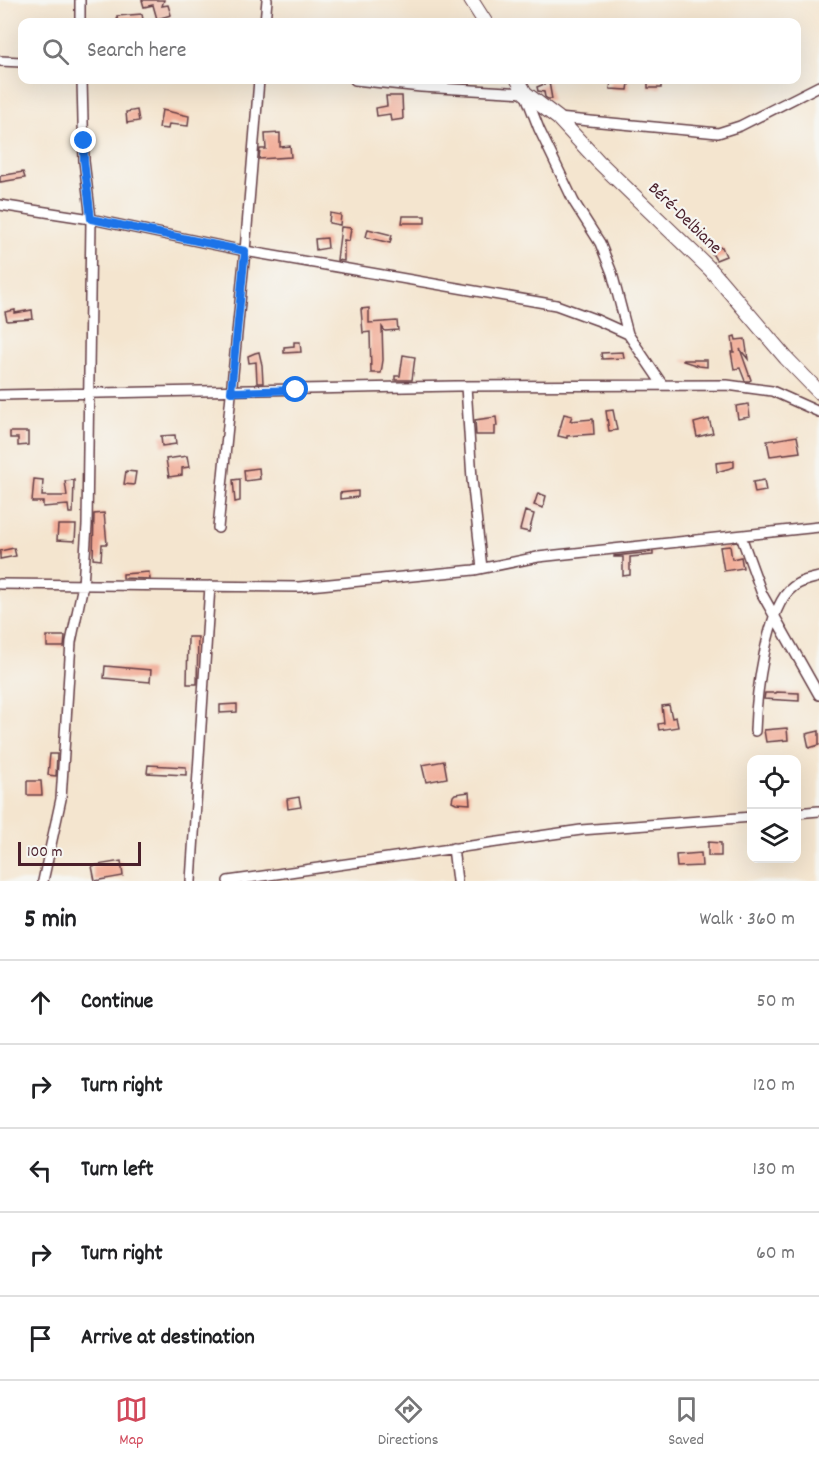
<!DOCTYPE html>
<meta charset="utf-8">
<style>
:root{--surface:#fff;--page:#f6f6f6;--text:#202124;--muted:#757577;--line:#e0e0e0;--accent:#d1495b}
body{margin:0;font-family:Dekko,sans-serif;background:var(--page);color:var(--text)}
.controls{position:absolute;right:18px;bottom:18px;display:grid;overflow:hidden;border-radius:12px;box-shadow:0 6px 24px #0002}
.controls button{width:54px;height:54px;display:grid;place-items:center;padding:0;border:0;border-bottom:2px solid var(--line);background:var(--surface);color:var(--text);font:30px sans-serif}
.scale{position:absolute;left:18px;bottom:15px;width:123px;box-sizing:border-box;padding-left:6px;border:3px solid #4a1f2b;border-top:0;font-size:16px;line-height:21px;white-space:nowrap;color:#4a1f2b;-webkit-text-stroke:4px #f6f6f2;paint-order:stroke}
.stop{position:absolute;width:18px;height:18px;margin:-14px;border:4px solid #1a73e8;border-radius:50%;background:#fff}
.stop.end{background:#1a73e8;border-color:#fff;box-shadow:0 2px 6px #0008}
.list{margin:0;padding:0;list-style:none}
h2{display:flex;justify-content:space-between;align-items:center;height:78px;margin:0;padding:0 24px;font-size:26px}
h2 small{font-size:20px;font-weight:400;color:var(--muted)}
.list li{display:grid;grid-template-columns:39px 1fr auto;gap:18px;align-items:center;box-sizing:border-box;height:84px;padding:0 24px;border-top:2px solid var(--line)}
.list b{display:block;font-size:22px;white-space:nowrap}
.list em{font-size:20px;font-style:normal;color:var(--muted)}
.icon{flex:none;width:33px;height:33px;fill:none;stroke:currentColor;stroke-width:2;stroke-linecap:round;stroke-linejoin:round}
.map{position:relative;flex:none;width:819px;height:881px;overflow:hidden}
.search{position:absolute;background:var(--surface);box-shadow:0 6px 24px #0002;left:18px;right:18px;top:18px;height:66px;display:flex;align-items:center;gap:15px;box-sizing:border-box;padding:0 21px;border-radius:12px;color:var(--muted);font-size:22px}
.sheet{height:498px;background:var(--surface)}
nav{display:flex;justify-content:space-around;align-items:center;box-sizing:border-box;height:84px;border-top:2px solid var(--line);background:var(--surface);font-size:16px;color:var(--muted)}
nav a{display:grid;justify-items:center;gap:3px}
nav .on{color:var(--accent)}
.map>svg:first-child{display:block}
</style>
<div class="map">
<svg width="819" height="881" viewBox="0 0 819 881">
<rect width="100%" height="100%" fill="#f6f6f2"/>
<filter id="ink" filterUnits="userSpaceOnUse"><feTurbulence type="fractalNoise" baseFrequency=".0167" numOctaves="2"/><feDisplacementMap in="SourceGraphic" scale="12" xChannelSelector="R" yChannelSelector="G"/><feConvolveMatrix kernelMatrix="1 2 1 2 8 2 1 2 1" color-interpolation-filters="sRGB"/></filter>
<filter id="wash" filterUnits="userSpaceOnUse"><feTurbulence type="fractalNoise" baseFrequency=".008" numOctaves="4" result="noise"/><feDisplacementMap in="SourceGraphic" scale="24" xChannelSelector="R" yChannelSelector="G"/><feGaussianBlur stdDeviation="1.35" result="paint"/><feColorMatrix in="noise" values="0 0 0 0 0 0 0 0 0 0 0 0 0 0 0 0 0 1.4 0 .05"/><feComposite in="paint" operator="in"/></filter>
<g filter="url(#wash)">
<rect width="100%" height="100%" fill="#f4e5cf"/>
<g id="blocks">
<path fill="#f1a68f" d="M 142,0 L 164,0 L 162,6 L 168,5 L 171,15 L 157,19 L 153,5 L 144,7 Z
M 142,14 L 143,20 L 118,22 L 117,16 Z
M 648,80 L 661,80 L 661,88 L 648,88 Z
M 549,82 L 552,99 L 548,99 L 545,97 L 544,92 L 538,91 L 537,87 Z
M 611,82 L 629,83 L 628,90 L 610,89 Z
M 386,96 L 402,96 L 403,119 L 391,121 L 390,114 L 377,116 L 376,108 L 387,106 Z
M 137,110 L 139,121 L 127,123 L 126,112 Z
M 162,110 L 189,116 L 188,126 L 169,124 L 168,129 L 159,128 Z
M 280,133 L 280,147 L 290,146 L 291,157 L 259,159 L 260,149 L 266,149 L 265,134 Z
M 23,172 L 25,178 L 0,182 L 0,176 Z
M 330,213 L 341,215 L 340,225 L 329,223 Z
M 403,216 L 425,216 L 425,223 L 402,223 Z
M 341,227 L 351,228 L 349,241 L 344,240 L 344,261 L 337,260 Z
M 368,229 L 392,235 L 390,243 L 366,237 Z
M 327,238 L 328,248 L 316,250 L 315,239 Z
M 722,247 L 726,256 L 716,260 L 710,250 Z
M 369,308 L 369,323 L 397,321 L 398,330 L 385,331 L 382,327 L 383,360 L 381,373 L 371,373 L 370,332 L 363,333 L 361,309 Z
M 15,310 L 15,313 L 32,310 L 33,319 L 7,321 L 5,312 Z
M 735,336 L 736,340 L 745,339 L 748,359 L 740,349 L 751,380 L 749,381 L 745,381 L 740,368 L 734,369 L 731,352 L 734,352 L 732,337 Z
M 294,342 L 300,342 L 301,352 L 284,353 L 284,347 L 294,346 Z
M 623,352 L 624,358 L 602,359 L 601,353 Z
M 255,353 L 259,352 L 262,365 L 263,383 L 257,383 L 256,362 L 249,363 L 248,356 Z
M 403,355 L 415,357 L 412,380 L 395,380 L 395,376 L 400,376 Z
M 683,360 L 707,360 L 707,367 L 699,366 L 683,361 Z
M 748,404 L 750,417 L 738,419 L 736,406 Z
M 613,410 L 617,430 L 609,431 L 606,411 Z
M 564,414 L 572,416 L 570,421 L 593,419 L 594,434 L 567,436 L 567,438 L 558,436 Z
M 496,417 L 497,426 L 495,426 L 495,435 L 476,435 L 475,420 Z
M 709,419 L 713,433 L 697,437 L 694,423 Z
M 10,432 L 28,432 L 28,445 L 18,446 L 18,438 L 10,438 Z
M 175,435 L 176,444 L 162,446 L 161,436 Z
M 797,436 L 800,452 L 770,456 L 767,441 Z
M 187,456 L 189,467 L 182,468 L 182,475 L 169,477 L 166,459 Z
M 734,461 L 734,467 L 717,472 L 716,463 Z
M 259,468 L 260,479 L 245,481 L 244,470 Z
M 126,471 L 136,472 L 134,485 L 124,484 Z
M 34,479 L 43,480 L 42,496 L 67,496 L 65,481 L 74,480 L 73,513 L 69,513 L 68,505 L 43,507 L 43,502 L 32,502 Z
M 240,479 L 240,501 L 235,502 L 233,480 Z
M 764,480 L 766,491 L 755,493 L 753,482 Z
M 358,491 L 358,497 L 340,499 L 340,493 Z
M 538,493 L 546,496 L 543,508 L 534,505 Z
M 525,511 L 534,514 L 529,532 L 520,530 Z
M 104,513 L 107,544 L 102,544 L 101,560 L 93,559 L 94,514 Z
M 58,525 L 76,525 L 75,541 L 57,540 Z
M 730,546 L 732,559 L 741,557 L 743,568 L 724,571 L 720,547 Z
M 14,548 L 16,556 L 0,559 L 0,551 Z
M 653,552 L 653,555 L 630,557 L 630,575 L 623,576 L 623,557 L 614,557 L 614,556 Z
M 149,572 L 150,579 L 123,578 L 123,574 Z
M 47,636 L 65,636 L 64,647 L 47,647 Z
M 188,637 L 198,637 L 197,684 L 187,684 Z
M 105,666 L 151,670 L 150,682 L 104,678 Z
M 776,692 L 799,693 L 799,701 L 764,699 L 765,693 L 776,693 Z
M 237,704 L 237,712 L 220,713 L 220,705 Z
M 669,705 L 672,718 L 676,717 L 678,727 L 659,730 L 658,724 L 664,723 L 662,706 Z
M 787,728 L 788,740 L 766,742 L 764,730 Z
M 819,731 L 819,745 L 809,748 L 806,734 Z
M 50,754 L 57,754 L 56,776 L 48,775 Z
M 444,761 L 447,778 L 426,782 L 422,765 Z
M 148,765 L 186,767 L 186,775 L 147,773 Z
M 27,781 L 41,781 L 42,795 L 27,795 Z
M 469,792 L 470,804 L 456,803 L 452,801 L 453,796 L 455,794 Z
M 299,797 L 301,807 L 288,809 L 287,799 Z
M 708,842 L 721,843 L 721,856 L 708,856 Z
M 701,853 L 702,866 L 677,867 L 676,855 Z
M 121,861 L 123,876 L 95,881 L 92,866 Z"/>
</g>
</g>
<g filter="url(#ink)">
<use href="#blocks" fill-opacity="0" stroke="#643d44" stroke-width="1.5"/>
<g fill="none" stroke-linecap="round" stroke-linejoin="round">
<defs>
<path id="street" d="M 80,0 L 80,22
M 265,22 L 267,0
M 0,61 L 22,62
M 355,80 L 421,87 L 525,93 L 539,129 L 574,202 L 600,243 L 612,273 L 628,334
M 558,118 L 718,133 L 740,126 L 819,86
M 0,205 L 91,219 L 245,251 L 556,305 L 597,320 L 628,334 L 662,384
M 466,386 L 472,479 L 482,568
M 0,395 L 456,386 L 727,385 L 772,391 L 819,412
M 218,528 L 245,251 L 259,80
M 741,536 L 762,594 L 819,695
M 0,584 L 299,587 L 474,570 L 538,557 L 819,527
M 755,731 C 756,698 766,606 793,587 C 800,581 810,579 819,577
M 796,813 L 819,811
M 453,848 L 457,881
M 43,881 L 61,799 L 71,642 L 83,585 L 87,525 L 91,219 L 84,161 L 82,80
M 191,881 L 210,586
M 228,881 L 581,830 L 752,817"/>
<path id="secondary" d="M 471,0 L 485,22
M 518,80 L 525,93 L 558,118 L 598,161 L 711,270 L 786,358 L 819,392"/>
</defs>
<use href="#street" stroke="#643d44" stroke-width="12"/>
<use href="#secondary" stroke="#643d44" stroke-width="16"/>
<use href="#street" stroke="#fff" stroke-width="9"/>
<use href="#secondary" stroke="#fff" stroke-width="14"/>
</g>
</g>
<g fill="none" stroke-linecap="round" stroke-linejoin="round" filter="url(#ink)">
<path stroke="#1a73e8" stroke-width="8" d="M 84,141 L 84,161 L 91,219 L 245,251 L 231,392 L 296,390"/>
</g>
<g text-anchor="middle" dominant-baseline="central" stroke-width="4.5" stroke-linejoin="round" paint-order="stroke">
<g font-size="18" fill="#4a1f2b" stroke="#f6f6f2">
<text transform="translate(684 219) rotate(44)">Béré-Delbiane</text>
</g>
</g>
</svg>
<div class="controls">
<button><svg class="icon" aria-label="locate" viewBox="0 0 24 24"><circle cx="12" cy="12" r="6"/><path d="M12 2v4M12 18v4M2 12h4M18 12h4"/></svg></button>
<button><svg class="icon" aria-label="layers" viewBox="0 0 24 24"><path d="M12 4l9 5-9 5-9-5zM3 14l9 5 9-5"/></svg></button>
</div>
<div class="scale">100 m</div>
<div class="stop" style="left:296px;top:390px"></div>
<div class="stop end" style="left:84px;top:141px"></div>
<div class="search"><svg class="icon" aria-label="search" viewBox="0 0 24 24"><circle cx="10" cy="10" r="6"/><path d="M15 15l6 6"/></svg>Search here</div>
</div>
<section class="sheet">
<h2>5 min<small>Walk · 360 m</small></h2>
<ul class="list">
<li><svg class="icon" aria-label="ahead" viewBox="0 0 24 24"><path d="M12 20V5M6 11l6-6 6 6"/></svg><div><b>Continue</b></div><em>50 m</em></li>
<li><svg class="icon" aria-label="right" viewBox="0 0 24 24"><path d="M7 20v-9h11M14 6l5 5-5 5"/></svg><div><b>Turn right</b></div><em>120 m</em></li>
<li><svg class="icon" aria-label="left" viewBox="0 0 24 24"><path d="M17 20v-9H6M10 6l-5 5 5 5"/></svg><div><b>Turn left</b></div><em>130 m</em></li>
<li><svg class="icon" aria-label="right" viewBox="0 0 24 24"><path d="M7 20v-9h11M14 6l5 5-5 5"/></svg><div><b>Turn right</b></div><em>60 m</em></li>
<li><svg class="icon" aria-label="arrive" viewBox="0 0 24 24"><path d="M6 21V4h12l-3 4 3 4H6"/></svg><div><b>Arrive at destination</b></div></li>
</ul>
</section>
<nav>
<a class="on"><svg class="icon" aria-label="map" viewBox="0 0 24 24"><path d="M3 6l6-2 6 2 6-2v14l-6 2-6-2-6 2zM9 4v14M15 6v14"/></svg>Map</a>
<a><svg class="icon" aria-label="directions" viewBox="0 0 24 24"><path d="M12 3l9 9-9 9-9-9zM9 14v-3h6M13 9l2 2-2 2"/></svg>Directions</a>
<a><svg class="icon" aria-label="saved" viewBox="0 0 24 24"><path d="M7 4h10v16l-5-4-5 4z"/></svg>Saved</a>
</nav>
